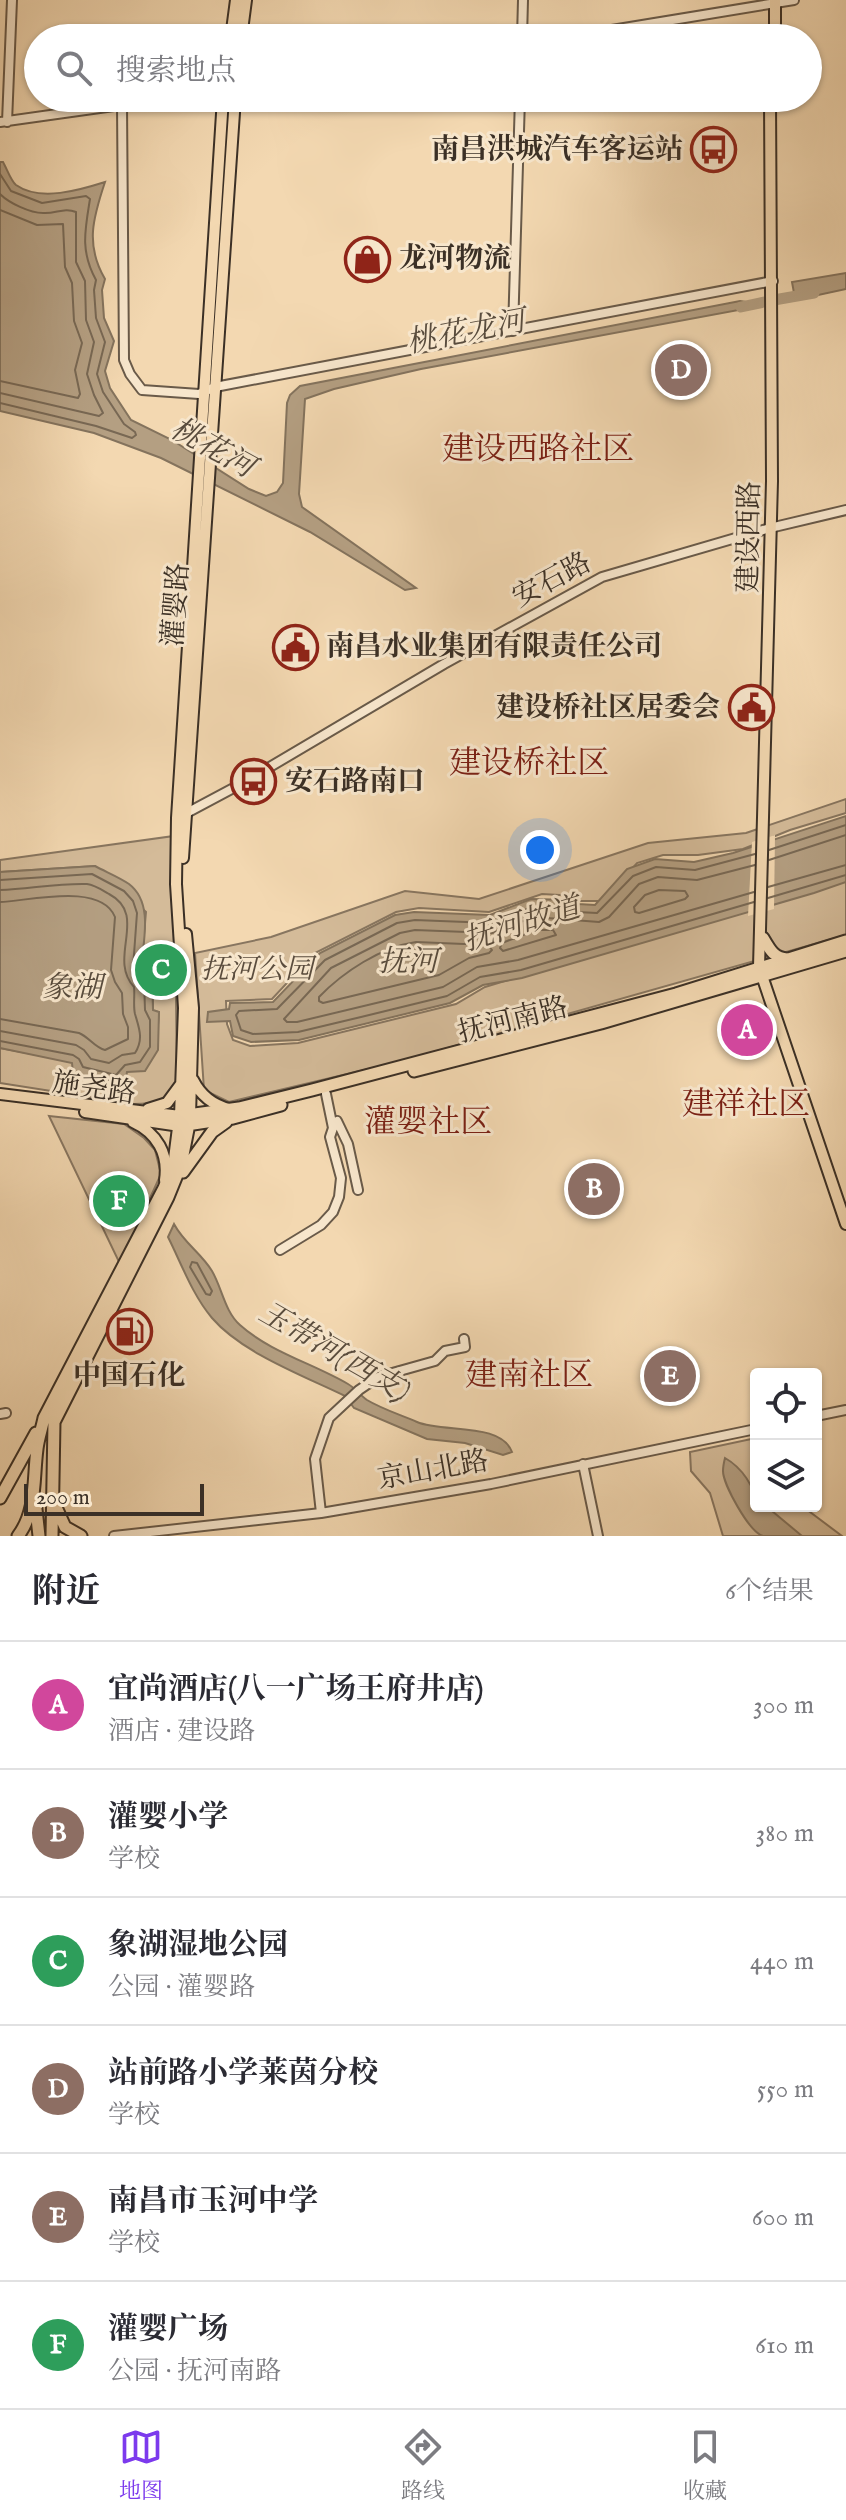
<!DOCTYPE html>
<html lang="zh">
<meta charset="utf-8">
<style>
:root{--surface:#fff;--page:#f2f2f3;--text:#2b2b33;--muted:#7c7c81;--line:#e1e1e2;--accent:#7c3aed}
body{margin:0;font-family:"IM FELL English","Noto Serif SC",serif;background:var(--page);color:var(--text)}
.controls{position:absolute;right:24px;bottom:24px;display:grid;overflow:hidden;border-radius:8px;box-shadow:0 2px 6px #0004}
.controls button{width:72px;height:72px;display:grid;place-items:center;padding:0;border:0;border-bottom:2px solid var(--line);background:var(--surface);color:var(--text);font:40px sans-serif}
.scale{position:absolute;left:24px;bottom:20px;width:180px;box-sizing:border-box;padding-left:8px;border:4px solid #3b3026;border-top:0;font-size:22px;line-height:28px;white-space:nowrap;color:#3b3026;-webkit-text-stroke:6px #f7e6cc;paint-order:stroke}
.you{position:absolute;left:540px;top:850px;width:28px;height:28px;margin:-20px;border:6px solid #fff;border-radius:50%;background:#1a73e8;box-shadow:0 0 0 12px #1a73e833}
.badge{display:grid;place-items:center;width:52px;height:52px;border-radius:50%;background:var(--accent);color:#fff;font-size:26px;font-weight:700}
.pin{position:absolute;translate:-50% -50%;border:4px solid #fff;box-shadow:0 2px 8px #0006}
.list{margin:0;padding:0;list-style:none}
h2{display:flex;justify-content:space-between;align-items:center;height:104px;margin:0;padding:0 32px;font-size:34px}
h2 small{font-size:26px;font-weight:400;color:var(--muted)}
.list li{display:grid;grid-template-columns:52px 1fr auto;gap:24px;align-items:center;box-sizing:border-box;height:128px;padding:0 32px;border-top:2px solid var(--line)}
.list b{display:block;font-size:30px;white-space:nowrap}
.list p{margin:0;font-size:26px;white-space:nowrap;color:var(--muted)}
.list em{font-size:26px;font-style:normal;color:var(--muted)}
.icon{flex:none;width:44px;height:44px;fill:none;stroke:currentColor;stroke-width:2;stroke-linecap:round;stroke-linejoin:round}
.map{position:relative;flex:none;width:846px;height:1536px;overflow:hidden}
.search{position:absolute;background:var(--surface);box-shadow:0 2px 6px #0004;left:24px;right:24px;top:24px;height:88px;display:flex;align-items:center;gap:20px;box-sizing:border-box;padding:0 28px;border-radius:44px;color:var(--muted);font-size:30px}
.sheet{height:872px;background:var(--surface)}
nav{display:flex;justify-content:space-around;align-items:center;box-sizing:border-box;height:112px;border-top:2px solid var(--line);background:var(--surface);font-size:22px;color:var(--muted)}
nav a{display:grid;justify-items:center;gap:4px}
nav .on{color:var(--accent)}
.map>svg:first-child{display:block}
</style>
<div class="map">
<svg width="846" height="1536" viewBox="0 0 846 1536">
<rect width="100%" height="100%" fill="#f3d8b1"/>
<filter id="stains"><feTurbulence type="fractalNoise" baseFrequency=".0025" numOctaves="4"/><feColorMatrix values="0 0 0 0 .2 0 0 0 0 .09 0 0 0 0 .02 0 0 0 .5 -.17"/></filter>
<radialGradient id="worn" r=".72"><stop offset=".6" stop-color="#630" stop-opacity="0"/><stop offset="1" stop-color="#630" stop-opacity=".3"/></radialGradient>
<path fill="#d4bb99" stroke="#887660" stroke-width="2" d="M 846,799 L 846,813 L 790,830 L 743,849 L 698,855 L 663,855 L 637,863 L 603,901 L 580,901 L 577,896 L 542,894 L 489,912 L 419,908 L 396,912 L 315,953 L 272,999 L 226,1001 L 227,1024 L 233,1040 L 250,1046 L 298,1043 L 456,1004 L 485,987 L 846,878 L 846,935 L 398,1062 L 229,1102 L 204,1090 L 195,953 L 271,937 L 405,891 L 479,899 L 648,843 L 746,833 Z
M 174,836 L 177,1082 C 167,1101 154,1104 134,1104 L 0,1083 L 0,1048 L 127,1072 L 158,1025 L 159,1012 L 153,1011 L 152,971 L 141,969 L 146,912 L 95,866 L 0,872 L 0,860 Z
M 49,1116 L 124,1124 L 144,1138 L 155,1150 L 161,1174 L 120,1264 Z
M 756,1438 L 756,1506 L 802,1506 L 842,1536 L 723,1536 L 710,1493 L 691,1471 L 690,1452 Z"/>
<path fill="#b49f82" stroke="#84735d" stroke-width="2" d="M 0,162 L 3,162 C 7,169 11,181 16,185 C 40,202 80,190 105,182 C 93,218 85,245 105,279 L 102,290 L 104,318 L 114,341 L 105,371 L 110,388 L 131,420 L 172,440 L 249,489 L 266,496 L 277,492 L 283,483 L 287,403 L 290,395 L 300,386 L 740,301 L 765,305 L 421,369 L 334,389 L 305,399 L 299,494 L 302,507 L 416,588 L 405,590 L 310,532 L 161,458 L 94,433 L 0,411 Z
M 846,273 L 846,289 L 809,297 L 794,293 L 792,282 Z
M 846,816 L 846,882 L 814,893 L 522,978 L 483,985 L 450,1003 L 299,1040 L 251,1042 L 233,1036 L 230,1021 L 207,1022 L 208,1012 L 229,1009 L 230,1003 L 273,1002 L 320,953 L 395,915 L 414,912 L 490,915 L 531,899 L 573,900 L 578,904 L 595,905 L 627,869 L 655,859 L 694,862 L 733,853 Z
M 95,866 C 106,872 119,877 129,884 C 154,903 143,942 141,969 L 152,971 L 153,1010 L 159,1012 L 158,1050 L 145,1071 L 127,1072 L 125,1083 L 73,1074 L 72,1063 L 0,1048 L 0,872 Z
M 174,1224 C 184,1243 201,1253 212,1271 C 222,1288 225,1312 240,1325 C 270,1352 314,1364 348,1384 C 355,1388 360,1395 367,1400 C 382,1409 401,1415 417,1422 C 443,1433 501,1422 512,1452 L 503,1455 L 465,1443 L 427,1439 L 354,1408 L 345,1396 C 304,1376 242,1353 212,1318 C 192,1294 182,1265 168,1237 Z
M 725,1458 C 741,1467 756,1487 756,1506 L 766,1506 L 802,1536 C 790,1536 774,1536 763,1536 C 749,1532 723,1484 723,1471 C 723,1466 724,1462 725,1458 Z"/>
<path fill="#f3d8b1" d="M 775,835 L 774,909 L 748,916 L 752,842 Z"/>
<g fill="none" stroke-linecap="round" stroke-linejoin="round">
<path stroke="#786854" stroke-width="2" d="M 0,174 L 11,191 L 42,203 L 86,196 L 90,199 C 85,230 80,251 96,280 L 94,290 L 96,318 L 105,342 L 97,374 L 103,392 L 124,424 L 135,432 L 136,435 L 132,438 L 96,426 L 0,403
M 0,194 C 9,203 30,213 43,213 C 56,214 64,207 76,212 L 76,262 L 85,281 L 86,320 L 94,342 L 87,374 L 94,395 L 103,413 L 99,416 L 0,393
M 0,210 L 37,225 L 63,224 L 65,267 L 72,283 L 74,321 L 82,343 L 75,370 L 80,394 L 78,398 L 0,381
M 769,850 L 846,825
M 769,860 L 846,835
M 0,880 L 92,874 L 124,891 L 133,901 L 137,913 L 133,968 L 136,974 L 144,980 L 145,1010 L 150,1020 L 150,1047 L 140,1062 L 125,1065 L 116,1075 L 83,1067 L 79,1059 L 73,1055 L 0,1041
M 768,887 L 846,865
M 0,890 C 29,889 58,883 87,884 C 95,885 102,890 109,894 C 149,915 107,958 134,987 C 135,995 133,1006 135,1014 C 139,1028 144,1039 135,1053 L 122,1055 L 109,1063 L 91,1059 L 84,1050 L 76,1045 L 0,1031
M 659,890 L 685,891 L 688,896 L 685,899 L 639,913 L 635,912 L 634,907 L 645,895 Z
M 754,892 L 518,960 L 477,967 L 443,987 L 297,1022 L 287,1022 L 284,1019 L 331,968 L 400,933 L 415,930 L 492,933 L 534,917 L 599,922 L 609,917 L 639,884 L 658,877 L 697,880 L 755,865
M 768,898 L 846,875
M 0,902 C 29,901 101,882 115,917 L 111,970 L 115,982 L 122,993 L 123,1014 L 128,1027 L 128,1039 L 105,1050 C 95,1048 89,1037 79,1033 L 0,1019
M 754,902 L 521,970 L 480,977 L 447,996 L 361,1017 L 298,1032 L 253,1034 L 241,1030 L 236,1015 L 239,1011 L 277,1009 L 325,960 L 397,923 L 415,920 L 491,923 L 532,907 L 569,908 L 577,912 L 597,913 L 633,876 L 656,867 L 695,870 L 755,854
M 536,930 L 553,930 L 556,935 L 503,951 L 500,948 L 502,943 Z
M 416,942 L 488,945 L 492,950 L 489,953 L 469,958 L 439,975 L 323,1003 L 319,1001 L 319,997 C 343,972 381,947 416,942 Z
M 192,1262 L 197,1263 L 212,1291 L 210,1295 L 206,1294 L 190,1267 Z"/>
<path stroke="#b49f82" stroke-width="11" d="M 774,300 L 814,293
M 741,307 L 764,302"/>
<defs>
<path id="minor" d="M 522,38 L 523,0
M 563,38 L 794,0
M 122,105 L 124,360 L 130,374 L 142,390 L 199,394 L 215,387 L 773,281
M 0,122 L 171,98
M 7,122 L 12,0
M 513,331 L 520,98
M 181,816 L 241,784 L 444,664 L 602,577 L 770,528 L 846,510
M 337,1121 L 348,1144 L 358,1190
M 280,1250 L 321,1225 L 333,1212 L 339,1197 L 341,1178 L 330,1137 L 333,1128 L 326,1094
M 0,1414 L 6,1413
M 816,1416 L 846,1410
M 583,1464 L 598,1536
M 321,1513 L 315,1459 L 329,1418 L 359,1390 L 378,1377 L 435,1361 L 445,1351 L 465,1347 L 464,1339
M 114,1536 L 321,1513 L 491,1484 L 756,1429"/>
<path id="major" d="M 231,38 L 236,0
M 241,38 L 246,0
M 775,38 L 775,0
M 770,98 L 772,481 L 759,967 L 846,1224
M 183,858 L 235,98
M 186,934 L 193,1008 L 190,1116
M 193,1080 C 201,1096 213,1105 229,1109
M 0,1094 L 180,1116 L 184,1008 L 176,884 L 177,818 L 223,98
M 148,1109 L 167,1103 L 181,1084
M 85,1112 L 180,1126
M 133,1122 C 157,1133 169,1154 165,1180"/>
<path id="highway" d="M 763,938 C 770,950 774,958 787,959
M 414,1071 L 601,1023 L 846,951
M 180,1126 L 233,1118 L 281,1105
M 183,1172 L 212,1132 L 226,1122
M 0,1498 L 36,1433
M 35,1500 L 39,1536
M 55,1505 L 65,1527 L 81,1536
M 18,1536 C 37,1511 33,1479 37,1449 C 38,1439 42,1428 44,1418 L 164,1188 L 174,1163 L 180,1116 L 239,1108 L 312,1090 L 676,994 L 846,941
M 52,1536 L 54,1422 L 168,1197 L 181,1165 L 190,1119"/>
</defs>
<use href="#minor" stroke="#695a49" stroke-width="12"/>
<use href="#major" stroke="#3b3026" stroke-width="14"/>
<use href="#highway" stroke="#3b3026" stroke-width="15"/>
<use href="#minor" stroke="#f7e6cc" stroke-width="8"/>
<use href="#major" stroke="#f3d8b1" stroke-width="10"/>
<use href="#highway" stroke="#f3d8b1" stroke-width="11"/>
</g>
<defs>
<symbol id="bus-ring" viewBox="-11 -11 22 22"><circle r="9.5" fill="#f7e6cc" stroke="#8f2418" stroke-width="1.5"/><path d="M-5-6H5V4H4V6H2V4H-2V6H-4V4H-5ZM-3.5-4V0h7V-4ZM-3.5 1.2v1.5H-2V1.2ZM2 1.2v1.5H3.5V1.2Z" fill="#8f2418"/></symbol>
<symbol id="shop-ring" viewBox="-11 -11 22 22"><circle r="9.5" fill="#f7e6cc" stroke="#8f2418" stroke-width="1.5"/><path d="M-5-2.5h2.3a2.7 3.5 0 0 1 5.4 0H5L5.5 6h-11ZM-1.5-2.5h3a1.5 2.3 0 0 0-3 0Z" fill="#8f2418"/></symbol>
<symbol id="civic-ring" viewBox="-11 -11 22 22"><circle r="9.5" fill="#f7e6cc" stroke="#8f2418" stroke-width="1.5"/><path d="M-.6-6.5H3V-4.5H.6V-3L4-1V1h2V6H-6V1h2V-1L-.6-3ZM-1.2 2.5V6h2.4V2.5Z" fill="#8f2418"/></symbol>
<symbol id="fuel-ring" viewBox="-11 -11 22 22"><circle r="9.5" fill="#f7e6cc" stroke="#8f2418" stroke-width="1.5"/><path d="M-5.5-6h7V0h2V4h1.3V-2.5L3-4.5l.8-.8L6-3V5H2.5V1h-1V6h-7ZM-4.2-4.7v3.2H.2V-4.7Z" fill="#8f2418"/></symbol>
</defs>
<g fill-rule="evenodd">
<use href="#bus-ring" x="688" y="124" width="51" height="51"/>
<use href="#shop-ring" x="342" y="234" width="51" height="51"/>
<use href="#civic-ring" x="270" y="622" width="51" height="51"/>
<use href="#civic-ring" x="726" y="682" width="51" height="51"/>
<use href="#bus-ring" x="228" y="756" width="51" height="51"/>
<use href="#fuel-ring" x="104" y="1306" width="51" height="51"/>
</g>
<g text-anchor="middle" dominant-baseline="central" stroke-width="6" stroke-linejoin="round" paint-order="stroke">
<g font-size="28" font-weight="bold" fill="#3b3026" stroke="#f7e6cc" text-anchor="start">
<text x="683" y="150" text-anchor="end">南昌洪城汽车客运站</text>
<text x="399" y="259">龙河物流</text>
<text x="326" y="647">南昌水业集团有限责任公司</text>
<text x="720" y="708" text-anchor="end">建设桥社区居委会</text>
<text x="285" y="782">安石路南口</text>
<text x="129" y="1376" text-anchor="middle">中国石化</text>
</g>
<g font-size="28" fill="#3b3026" stroke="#f7e6cc">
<text transform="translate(750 537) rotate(-89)">建设西路</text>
<text transform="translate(552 581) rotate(-28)">安石路</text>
<text transform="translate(177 605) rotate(-86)">灌婴路</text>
<text transform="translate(513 1021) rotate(-14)">抚河南路</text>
<text transform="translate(94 1089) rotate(8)">施尧路</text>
<text transform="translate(433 1471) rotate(-10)">京山北路</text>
</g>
<g font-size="28" font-style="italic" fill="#5a4c3d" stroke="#f7e6cc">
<text x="257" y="970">抚河公园</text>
</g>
<g font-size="30" font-style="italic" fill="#594c3d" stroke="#f7e6cc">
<text transform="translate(466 333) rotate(-11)">桃花龙河</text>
<text transform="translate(212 449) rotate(29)">桃花河</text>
<text transform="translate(522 925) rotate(-17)">抚河故道</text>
<text x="408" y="963">抚河</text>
<text x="72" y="989">象湖</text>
<text transform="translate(334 1353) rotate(30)">玉带河(西支)</text>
</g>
<g font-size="32" fill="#7a1f14" stroke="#f7e6cc">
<text x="538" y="450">建设西路社区</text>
<text x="529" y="764">建设桥社区</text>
<text x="746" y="1105">建祥社区</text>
<text x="428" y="1123">灌婴社区</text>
<text x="529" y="1376">建南社区</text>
</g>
</g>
<rect width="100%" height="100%" filter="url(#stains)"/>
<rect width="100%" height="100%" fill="url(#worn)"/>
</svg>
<div class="controls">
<button><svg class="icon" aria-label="locate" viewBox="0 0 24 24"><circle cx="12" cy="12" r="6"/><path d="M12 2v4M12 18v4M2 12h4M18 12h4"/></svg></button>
<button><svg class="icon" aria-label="layers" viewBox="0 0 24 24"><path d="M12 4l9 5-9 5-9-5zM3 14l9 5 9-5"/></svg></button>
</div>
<div class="scale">200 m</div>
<div class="you"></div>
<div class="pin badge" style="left:747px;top:1030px;background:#d1479c">A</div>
<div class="pin badge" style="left:594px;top:1189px;background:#8d6e63">B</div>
<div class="pin badge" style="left:161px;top:970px;background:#2e9e5b">C</div>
<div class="pin badge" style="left:681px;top:370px;background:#8d6e63">D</div>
<div class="pin badge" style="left:670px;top:1376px;background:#8d6e63">E</div>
<div class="pin badge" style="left:119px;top:1201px;background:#2e9e5b">F</div>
<div class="search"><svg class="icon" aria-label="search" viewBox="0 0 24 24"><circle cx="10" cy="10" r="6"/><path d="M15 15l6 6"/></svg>搜索地点</div>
</div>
<section class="sheet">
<h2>附近<small>6个结果</small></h2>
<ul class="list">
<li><span class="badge" style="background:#d1479c">A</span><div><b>宜尚酒店(八一广场王府井店)</b><p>酒店 · 建设路</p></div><em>300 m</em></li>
<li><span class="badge" style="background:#8d6e63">B</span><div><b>灌婴小学</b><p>学校</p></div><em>380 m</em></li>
<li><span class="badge" style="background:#2e9e5b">C</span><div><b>象湖湿地公园</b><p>公园 · 灌婴路</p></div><em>440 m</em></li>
<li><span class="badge" style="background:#8d6e63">D</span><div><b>站前路小学莱茵分校</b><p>学校</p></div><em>550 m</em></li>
<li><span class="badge" style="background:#8d6e63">E</span><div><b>南昌市玉河中学</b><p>学校</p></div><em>600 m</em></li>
<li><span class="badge" style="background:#2e9e5b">F</span><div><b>灌婴广场</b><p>公园 · 抚河南路</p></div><em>610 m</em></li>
</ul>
</section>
<nav>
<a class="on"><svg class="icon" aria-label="map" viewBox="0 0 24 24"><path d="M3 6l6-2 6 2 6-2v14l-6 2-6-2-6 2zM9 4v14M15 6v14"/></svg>地图</a>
<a><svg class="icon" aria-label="directions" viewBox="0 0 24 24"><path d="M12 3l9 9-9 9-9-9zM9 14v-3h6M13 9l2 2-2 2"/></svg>路线</a>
<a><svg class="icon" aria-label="saved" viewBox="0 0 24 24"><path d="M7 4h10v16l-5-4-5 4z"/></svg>收藏</a>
</nav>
